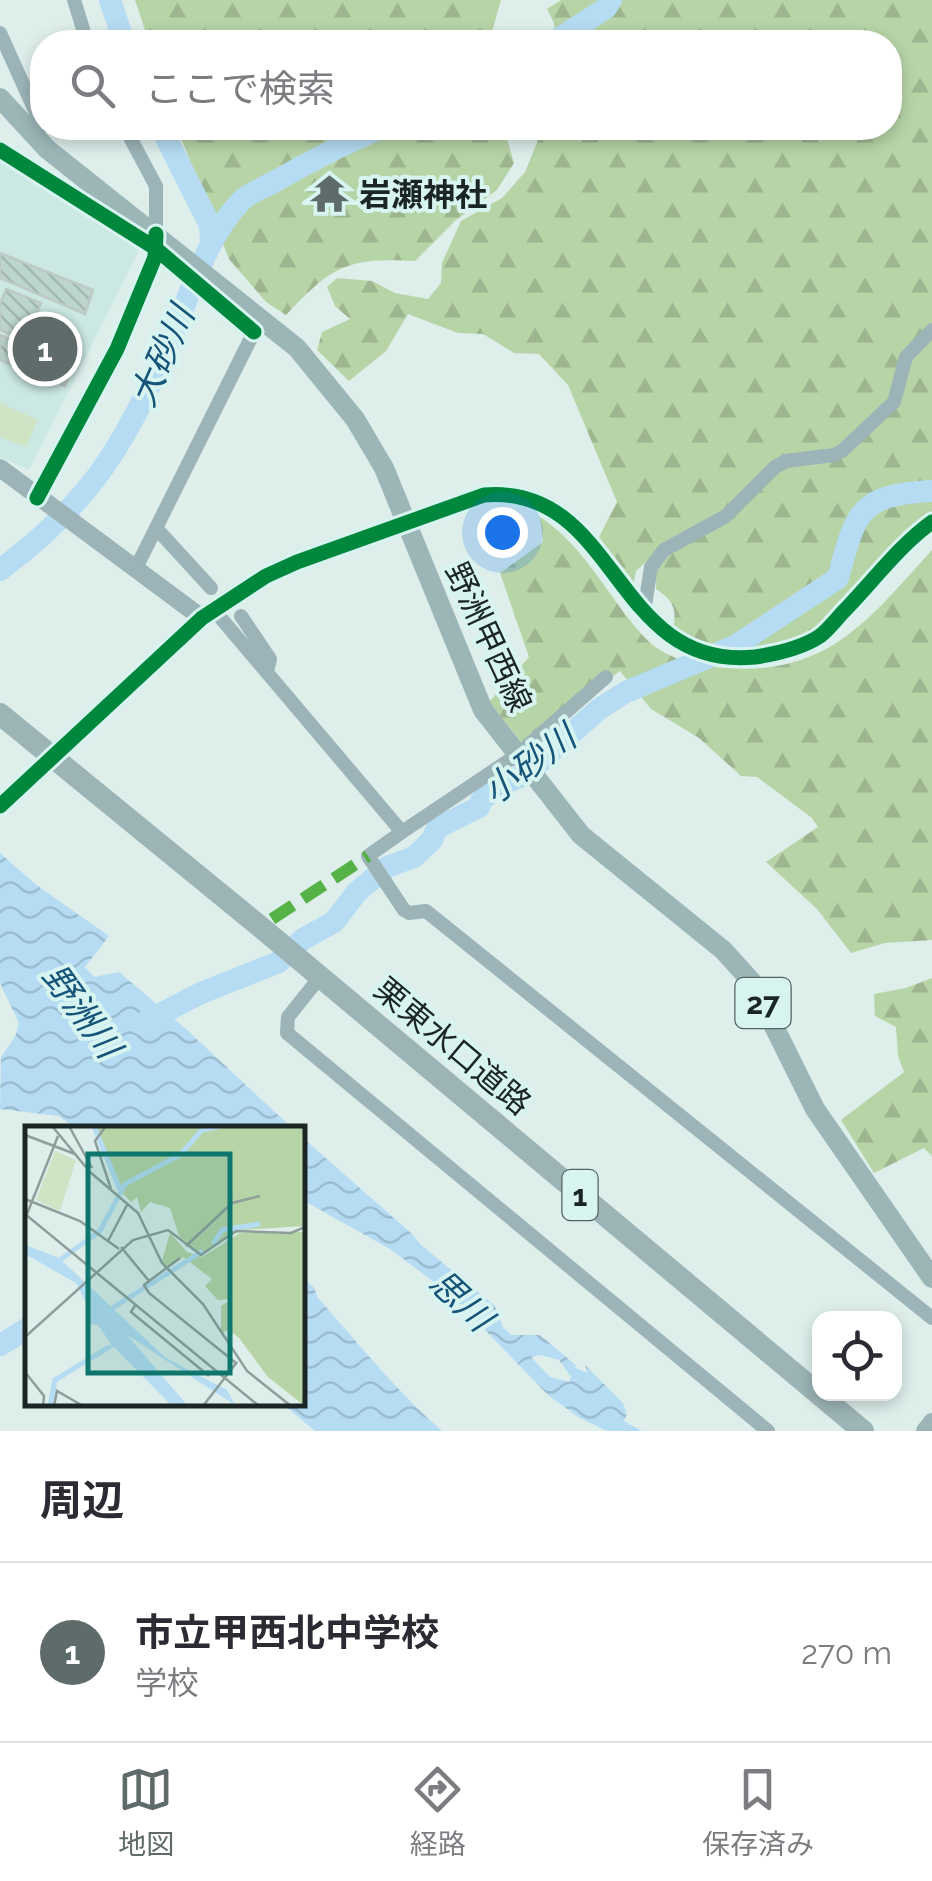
<!DOCTYPE html>
<html lang="ja">
<meta charset="utf-8">
<style>
:root{--surface:#fff;--page:#f2f2f3;--text:#2b2b33;--muted:#7c7c81;--line:#e1e1e2;--accent:#5f6b6a}
body{margin:0;font-family:Raleway,"Noto Sans JP",sans-serif;background:var(--page);color:var(--text)}
.controls{position:absolute;right:30px;bottom:30px;display:grid;overflow:hidden;border-radius:20px;box-shadow:0 5px 15px #0003}
.controls button{width:90px;height:90px;display:grid;place-items:center;padding:0;border:0;border-bottom:2px solid var(--line);background:var(--surface);color:var(--text);font:50px sans-serif}
.you{position:absolute;left:502px;top:532px;width:35px;height:35px;margin:-25px;border:8px solid #fff;border-radius:50%;background:#1a73e8;box-shadow:0 0 0 15px #1a73e833}
.badge{display:grid;place-items:center;width:65px;height:65px;border-radius:50%;background:var(--accent);color:#fff;font-size:32px;font-weight:700}
.pin{position:absolute;translate:-50% -50%;border:5px solid #fff;box-shadow:0 2px 10px #0006}
.list{margin:0;padding:0;list-style:none}
h2{display:flex;justify-content:space-between;align-items:center;height:130px;margin:0;padding:0 40px;font-size:42px}
h2 small{font-size:32px;font-weight:400;color:var(--muted)}
.list li{display:grid;grid-template-columns:65px 1fr auto;gap:30px;align-items:center;box-sizing:border-box;height:180px;padding:0 40px;border-top:2px solid var(--line)}
.list b{display:block;font-size:38px;white-space:nowrap}
.list p{margin:0;font-size:32px;white-space:nowrap;color:var(--muted)}
.list em{font-size:32px;font-style:normal;color:var(--muted)}
.icon{flex:none;width:55px;height:55px;fill:none;stroke:currentColor;stroke-width:2;stroke-linecap:round;stroke-linejoin:round}
.map{position:relative;flex:none;width:932px;height:1431px;overflow:hidden}
.search{position:absolute;background:var(--surface);box-shadow:0 5px 15px #0003;left:30px;right:30px;top:30px;height:110px;display:flex;align-items:center;gap:25px;box-sizing:border-box;padding:0 35px;border-radius:40px;color:var(--muted);font-size:38px}
.sheet{height:310px;background:var(--surface)}
nav{display:flex;justify-content:space-around;align-items:center;box-sizing:border-box;height:140px;border-top:2px solid var(--line);background:var(--surface);font-size:28px;color:var(--muted)}
nav a{display:grid;justify-items:center;gap:5px}
nav .on{color:var(--accent)}
.map>svg:first-child{display:block}
</style>
<div class="map">
<svg width="932" height="1431" viewBox="0 0 932 1431">
<defs>
<pattern id="forest-firs" width="22" height="20" patternUnits="userSpaceOnUse" patternTransform="scale(2.5)"><rect width="22" height="20" fill="#b7d4a7"/><path d="M5 1l3.5 6h-7zM16 11l3.5 6h-7z" fill="#9db690"/></pattern>
<pattern id="water-waves" width="16" height="10" patternUnits="userSpaceOnUse" patternTransform="scale(2.5)"><rect width="16" height="10" fill="#b6dcf3"/><path d="M0 5q4-4 8 0t8 0" fill="none" stroke="#9cbdd0"/></pattern>
<pattern id="building-back-hatch" width="6" height="6" patternUnits="userSpaceOnUse" patternTransform="scale(2.5)"><rect width="6" height="6" fill="#bdd6cb"/><path d="M-1 5l2 2M0 0l6 6M5-1l2 2" fill="none" stroke="#a2b8ae"/></pattern>
</defs>
<rect width="100%" height="100%" fill="#ddeeeb"/>
<path fill="#cbe8e3" d="M 0,148 L 144,241 L 29,470 L 0,457 Z"/>
<path fill="#cee4c5" d="M 0,403 L 38,420 L 26,447 L 0,437 Z"/>
<path fill="url(#forest-firs)" d="M 135,0 L 501,0 L 489,42 L 149,42 Z
M 561,0 L 932,0 L 932,514 C 881,567 820,653 740,652 C 716,651 693,639 673,630 C 677,609 674,601 656,589 L 657,552 L 636,571 L 634,582 L 599,537 L 617,502 L 568,385 L 539,354 L 514,353 L 483,334 L 458,333 L 408,314 L 386,351 L 349,381 L 317,350 L 322,332 L 350,319 L 335,306 L 327,287 L 337,278 L 372,281 L 395,293 L 428,299 L 441,283 L 442,263 L 461,221 L 502,198 L 525,172 L 543,128 L 890,128 L 890,42 L 556,42 L 554,23 L 547,9 Z
M 177,128 L 504,128 L 514,163 L 497,190 L 456,220 L 415,261 C 347,257 332,266 286,315 L 266,302 L 229,259 Z
M 540,517 C 585,546 609,599 645,638 C 662,656 691,665 714,667 C 825,679 864,625 932,550 L 932,940 L 885,943 L 851,953 L 817,909 L 766,862 L 818,827 L 812,818 L 757,777 L 741,776 L 699,738 L 651,709 L 620,671 L 522,743 L 489,702 L 529,657 L 500,573 L 543,542 Z
M 932,978 L 932,1156 L 924,1148 L 874,1173 L 841,1120 L 904,1072 L 898,1056 L 896,1027 L 875,1016 L 874,994 L 906,988 Z"/>
<path fill="url(#water-waves)" fill-rule="evenodd" d="M 0,853 L 35,884 L 109,936 L 85,967 L 94,977 L 119,972 L 186,1029 L 292,1128 L 75,1128 L 59,1116 L 0,1109 L 1,1057 L 15,1037 L 19,1023 L 0,983 Z
M 303,1138 L 412,1234 L 421,1245 L 495,1306 L 503,1327 L 511,1335 L 540,1335 L 578,1367 L 572,1366 L 587,1373 L 585,1365 L 623,1403 L 627,1414 L 624,1421 L 642,1431 L 607,1431 L 578,1417 L 548,1395 L 460,1304 L 430,1279 L 390,1249 L 306,1202 L 303,1198 ZM 541,1355 L 559,1360 L 571,1377 L 569,1382 L 550,1377 L 531,1357 Z
M 303,1278 L 314,1288 L 318,1298 C 359,1344 396,1391 442,1431 L 315,1431 L 283,1404 L 302,1404 Z"/>
<g fill="none" stroke-linecap="round" stroke-linejoin="round">
<path stroke="#b6dcf3" stroke-width="22" d="M 110,0 L 124,42
M 554,42 L 606,8 L 611,0
M 161,128 L 210,225 L 211,243
M 0,570 C 97,498 128,438 175,329 C 193,286 208,236 241,201 C 249,193 263,188 274,182 C 309,162 344,143 382,128
M 141,1024 L 201,993 L 279,962 L 303,939 L 334,922 L 357,892 L 387,867 L 414,857 L 432,840 L 437,828 L 479,807 L 481,801 L 497,787 L 526,774 L 599,709 L 626,692 L 735,646 L 838,578 C 856,512 858,495 932,491
M 0,1345 L 28,1328"/>
</g>
<path fill="url(#building-back-hatch)" stroke="#becac6" stroke-width="2.5" d="M 0,253 L 93,290 L 85,314 L 0,278 Z
M 6,289 L 41,303 L 26,341 L 0,330 L 0,304 Z
M 0,335 L 72,366 L 65,386 L 0,360 Z"/>
<g fill="none" stroke-linecap="round" stroke-linejoin="round">
<path stroke="#9cb4b8" stroke-width="14" d="M 74,0 L 87,42
M 0,33 L 42,126
M 125,128 L 156,186 L 156,234
M 156,528 L 211,588
M 136,568 L 261,318
M 214,610 L 402,832 L 368,856 L 404,910 L 409,913 L 426,911 L 932,1318
M 644,612 L 651,567 L 664,550 L 726,516 L 775,467 L 786,461 L 834,455 L 842,451 L 894,402 L 906,357 L 932,330
M 241,616 L 270,659 L 267,672
M 402,832 L 517,755 L 606,677
M 320,977 L 288,1017 L 287,1033 L 768,1431"/>
<path stroke="#9cb4b8" stroke-width="18" d="M 0,468 L 202,618
M 0,806 L 202,618 L 266,576 L 297,562 L 484,495 C 619,484 612,671 755,657 C 775,654 802,648 820,636 C 829,629 838,617 846,609 C 874,580 900,545 932,522
M 925,1431 L 932,1422"/>
<path stroke="#9cb6b8" stroke-width="20" d="M 0,98 L 47,149 L 297,348 L 355,419 L 384,468 L 483,710 L 581,835 L 723,950 L 752,982 L 815,1109 L 932,1278"/>
<path stroke="#9cb4b6" stroke-width="22" d="M 0,714 L 263,929 L 863,1431"/>
<path stroke="#55b245" stroke-width="12" stroke-dasharray="25 12" stroke-linecap="butt" d="M 272,919 L 368,856"/>
<defs>
<path id="cycleway" d="M 0,150 L 155,248 L 254,332
M 37,498 L 117,349 L 155,257 L 156,234
M 0,806 L 202,618 L 266,576 L 297,562 L 484,495 C 619,484 612,671 755,657 C 775,654 802,648 820,636 C 829,629 838,617 846,609 C 874,580 900,545 932,522"/>
</defs>
<use href="#cycleway" stroke="#d7f4f0" stroke-width="21"/>
<use href="#cycleway" stroke="#00873e" stroke-width="15"/>
</g>
<defs>
<symbol id="temple-bare" viewBox="-9 -9 18 18"><path d="M0-6L5-2H3V0L6.5 2.5H4V6H1.5V3h-3V6H-4V2.5H-6.5L-3 0V-2H-5Z" fill="#5f6b6a" stroke="#d7f4f0" stroke-width="2.5" paint-order="stroke"/></symbol>
</defs>
<g fill-rule="evenodd">
<use href="#temple-bare" x="302" y="166" width="55" height="55"/>
</g>
<g text-anchor="middle" dominant-baseline="central" stroke-width="8" stroke-linejoin="round" paint-order="stroke">
<g fill="#d7f4f0" stroke="#536361" stroke-width="2.5">
<rect x="735.5" y="978" width="55" height="50" rx="8"/>
<rect x="562.5" y="1170" width="35" height="50" rx="8"/>
</g>
<g font-size="30" font-weight="bold" fill="#1b2524">
<text x="763" y="1003">27</text>
<text x="580" y="1195">1</text>
</g>
<g font-size="32" font-weight="bold" fill="#1b2524" stroke="#d7f4f0" text-anchor="start">
<text x="359" y="194">岩瀬神社</text>
</g>
<g font-size="32" fill="#1b2524" stroke="#d7f4f0">
<text transform="translate(489 637) rotate(65)">野洲甲西線</text>
<text transform="translate(453 1046) rotate(40)">栗東水口道路</text>
</g>
<g font-size="35" font-style="italic" fill="#175479" stroke="#d7f4f0">
<text transform="translate(162 356) rotate(-66)">大砂川</text>
<text transform="translate(529 764) rotate(-37)">小砂川</text>
<text transform="translate(82 1011) rotate(54)">野洲川</text>
<text transform="translate(461 1300) rotate(43)">思川</text>
</g>
</g>
<g transform="translate(25 1126)">
<rect width="280" height="280" fill="#ddeeeb"/>
<path d="M 69,0 L 280,0 L 280,100 L 217,104 L 175,128 L 154,110 L 145,82 L 125,76 L 116,86 L 112,71 L 106,76 L 98,68 ZM 280,106 L 280,280 L 243,251 L 214,212 L 204,204 L 196,207 L 196,180 L 207,173 L 193,174 L 180,160 L 187,153 L 158,131 L 142,142 L 137,135 L 145,107 L 162,126 L 177,131 L 215,107 Z" fill="#b7d4a7"/>
<path d="M 30,25 L 51,34 L 35,85 L 11,74 Z" fill="#cee4c5"/>
<path d="M 0,119 L 34,132 L 141,232 L 202,264 L 210,279 L 102,209 L 163,280 L 147,280 L 89,221 L 78,225 L 86,218 L 73,199 L 62,198 L 65,184 L 51,157 L 0,128 Z" fill="#b6dcf3"/>
<path fill="none" stroke="#b6dcf3" stroke-width="5" d="M 69,0 L 95,64M 188,118 L 197,104 L 235,98M 32,136 L 75,105 L 100,58 L 155,29 L 177,4 L 197,0M 81,186 L 178,125M 25,280 L 30,254 L 84,221"/>
<path fill="none" stroke="#8f9e9b" stroke-width="2.5" d="M 27,0 L 65,46 L 113,87 L 137,137 L 178,178 L 222,245 L 266,280M 44,0 L 67,42M 81,0 L 70,15 L 86,63M 0,9 L 50,28M 0,73 L 55,95 L 94,123M 0,88 L 234,280M 2,88 L 33,10M 83,115 L 103,77M 161,120 L 207,77 L 235,70M 96,121 L 124,155 L 119,159 L 124,167 L 211,237M 124,155 L 155,132M 111,178 L 106,186 L 184,250M 0,211 L 108,114 L 143,104 L 176,129 L 211,105 L 266,107 L 280,101M 0,246 L 19,270 L 18,280M 29,280 L 32,265 L 58,280M 178,280 L 212,236"/>
<path fill="#0f766e" fill-opacity="0.15" stroke="#0f766e" stroke-width="5" d="M 63,28 L 205,28 L 205,247 L 63,247 Z"/>
<rect width="280" height="280" fill="none" stroke="#1b2524" stroke-width="5"/>
</g>
</svg>
<div class="controls">
<button><svg class="icon" aria-label="locate" viewBox="0 0 24 24"><circle cx="12" cy="12" r="6"/><path d="M12 2v4M12 18v4M2 12h4M18 12h4"/></svg></button>
</div>
<div class="you"></div>
<div class="pin badge" style="left:45px;top:349px">1</div>
<div class="search"><svg class="icon" aria-label="search" viewBox="0 0 24 24"><circle cx="10" cy="10" r="6"/><path d="M15 15l6 6"/></svg>ここで検索</div>
</div>
<section class="sheet">
<h2>周辺<small></small></h2>
<ul class="list">
<li><span class="badge">1</span><div><b>市立甲西北中学校</b><p>学校</p></div><em>270 m</em></li>
</ul>
</section>
<nav>
<a class="on"><svg class="icon" aria-label="map" viewBox="0 0 24 24"><path d="M3 6l6-2 6 2 6-2v14l-6 2-6-2-6 2zM9 4v14M15 6v14"/></svg>地図</a>
<a><svg class="icon" aria-label="directions" viewBox="0 0 24 24"><path d="M12 3l9 9-9 9-9-9zM9 14v-3h6M13 9l2 2-2 2"/></svg>経路</a>
<a><svg class="icon" aria-label="saved" viewBox="0 0 24 24"><path d="M7 4h10v16l-5-4-5 4z"/></svg>保存済み</a>
</nav>
